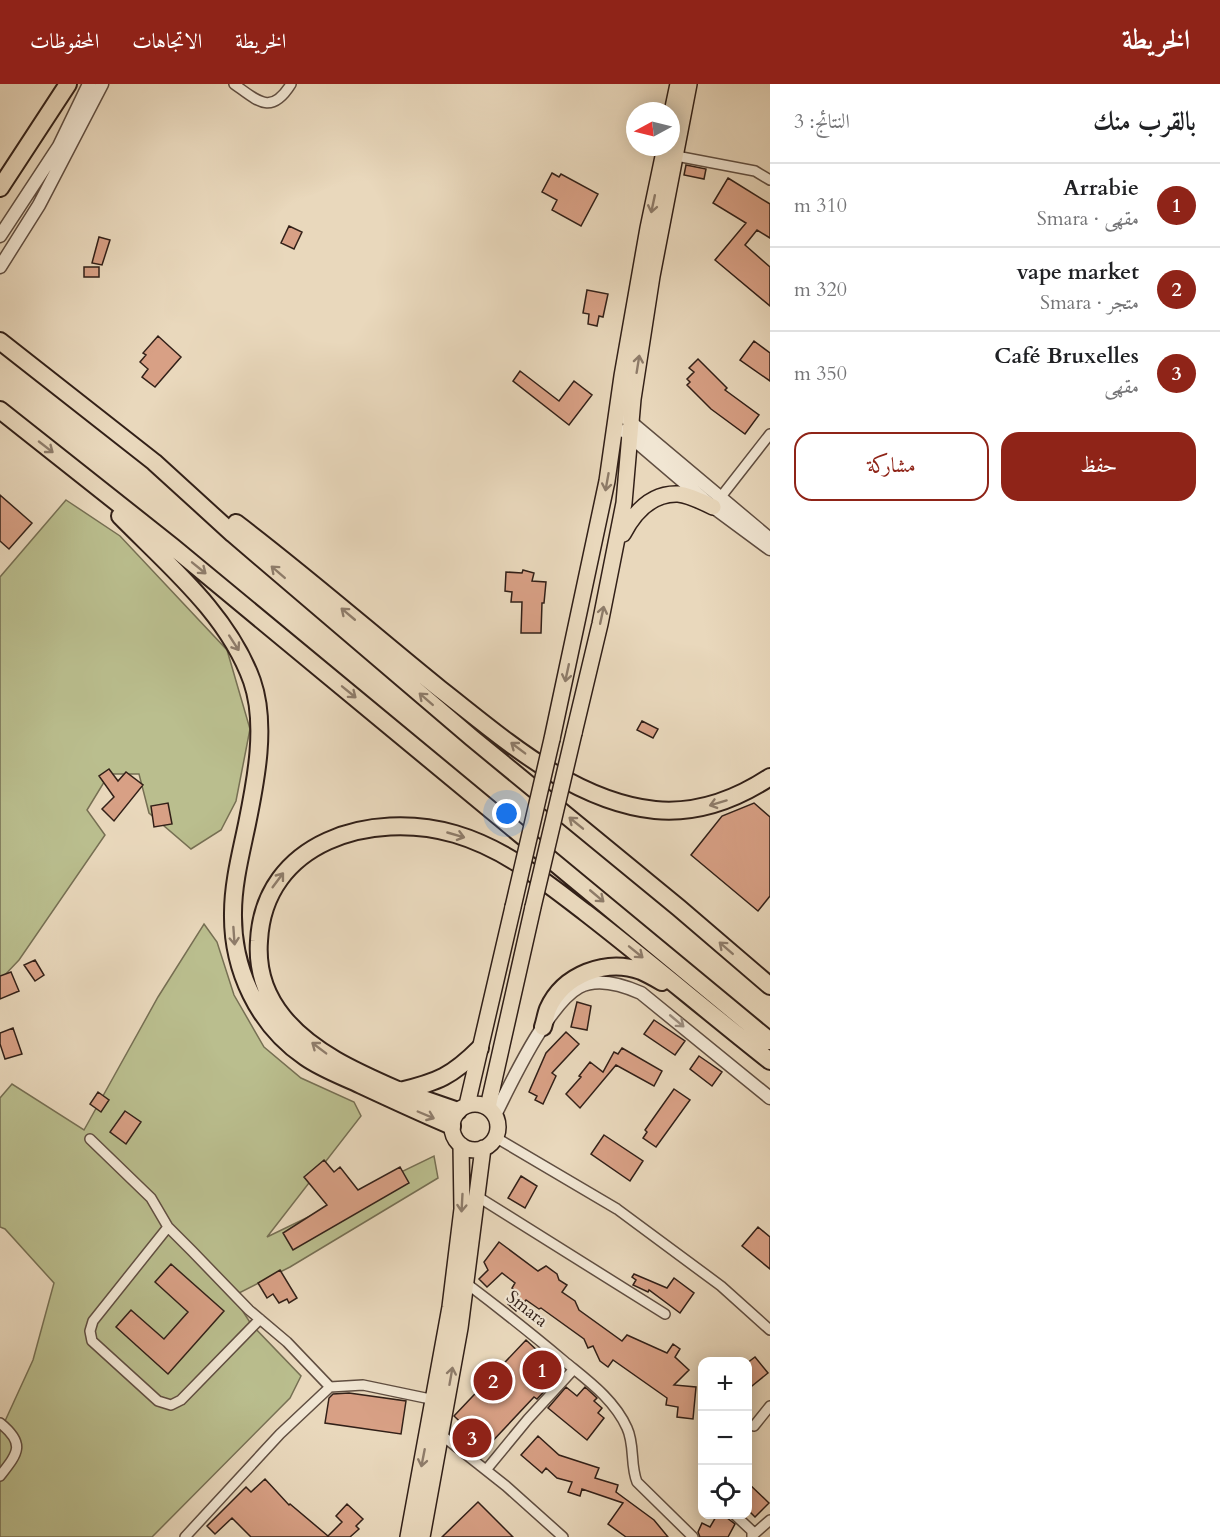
<!DOCTYPE html>
<html lang="ar">
<meta charset="utf-8">
<style>
:root{--surface:#fff;--page:#f2f2f2;--text:#202124;--muted:#757577;--line:#e0e0e0;--accent:#8f2418}
body{margin:0;font-family:Cardo,Amiri,serif;background:var(--page);color:var(--text);direction:rtl}
.controls{position:absolute;right:18px;bottom:18px;display:grid;overflow:hidden;border-radius:12px;box-shadow:0 3px 15px #0003}
.controls button{width:54px;height:54px;display:grid;place-items:center;padding:0;border:0;border-bottom:2px solid var(--line);background:var(--surface);color:var(--text);font:30px sans-serif}
.compass{position:absolute;left:626px;top:18px;width:54px;height:54px;border-radius:50%;background:var(--surface);box-shadow:0 3px 15px #0003;rotate:263deg}
.you{position:absolute;left:507px;top:730px;width:21px;height:21px;margin:-15px;border:4px solid #fff;border-radius:50%;background:#1a73e8;box-shadow:0 0 0 9px #1a73e833}
.badge{display:grid;place-items:center;width:39px;height:39px;border-radius:50%;background:var(--accent);color:#fff;font-size:20px;font-weight:700}
.pin{position:absolute;translate:-50% -50%;border:3px solid #fff;box-shadow:0 2px 6px #0006}
.list{margin:0;padding:0;list-style:none}
h2{display:flex;justify-content:space-between;align-items:center;height:78px;margin:0;padding:0 24px;font-size:26px}
h2 small{font-size:20px;font-weight:400;color:var(--muted)}
.list li{display:grid;grid-template-columns:39px 1fr auto;gap:18px;align-items:center;box-sizing:border-box;height:84px;padding:0 24px;border-top:2px solid var(--line)}
.list b{display:block;font-size:22px;white-space:nowrap}
.list p{margin:0;font-size:20px;white-space:nowrap;color:var(--muted)}
.list em{font-size:20px;font-style:normal;color:var(--muted)}
.actions{display:flex;gap:12px;padding:18px 24px}
.actions a{flex:1;padding:14px 0;border:2px solid var(--accent);border-radius:18px;text-align:center;font-size:21px;color:var(--accent)}
.actions .main{background:var(--accent);color:#fff}
.icon{flex:none;width:33px;height:33px;fill:none;stroke:currentColor;stroke-width:2;stroke-linecap:round;stroke-linejoin:round}
.map{position:relative;flex:none;width:770px;height:1453px;overflow:hidden;direction:ltr}
header{display:flex;align-items:center;gap:36px;box-sizing:border-box;height:84px;padding:0 30px;background:var(--accent);color:#fff}
header strong{font-size:28px}
nav{display:flex;gap:33px;margin-inline-start:auto;font-size:21px}
main{display:flex}
aside{flex:1;background:var(--surface)}
.map>svg:first-child{display:block}
</style>
<header>
<strong>الخريطة</strong>
<nav><a>الخريطة</a><a>الاتجاهات</a><a>المحفوظات</a></nav>
</header>
<main>
<aside>
<h2>بالقرب منك<small>النتائج: 3</small></h2>
<ul class="list">
<li><span class="badge">1</span><div><b>Arrabie</b><p>مقهى · Smara</p></div><em>310 m</em></li>
<li><span class="badge">2</span><div><b>vape market</b><p>متجر · Smara</p></div><em>320 m</em></li>
<li><span class="badge">3</span><div><b>Café Bruxelles</b><p>مقهى</p></div><em>350 m</em></li>
</ul>
<div class="actions"><a class="main">حفظ</a><a>مشاركة</a></div>
</aside>
<div class="map">
<svg width="770" height="1453" viewBox="0 0 770 1453">
<rect width="100%" height="100%" fill="#e9d8bc"/>
<filter id="stains"><feTurbulence type="fractalNoise" baseFrequency=".00333" numOctaves="4"/><feColorMatrix values="0 0 0 0 .2 0 0 0 0 .09 0 0 0 0 .02 0 0 0 .5 -.17"/></filter>
<radialGradient id="worn" r=".72"><stop offset=".6" stop-color="#630" stop-opacity="0"/><stop offset="1" stop-color="#630" stop-opacity=".3"/></radialGradient>
<path fill="#babe8e" stroke="#766f53" stroke-width="1.5" d="M 66,416 L 120,452 L 227,566 L 250,645 L 236,717 L 221,746 L 191,765 L 149,729 L 139,690 L 109,690 L 87,726 L 105,751 L 19,876 L 0,896 L 0,493 Z
M 204,840 L 217,858 L 234,911 L 264,963 L 301,994 L 354,1018 L 361,1032 L 267,1153 L 434,1072 L 438,1094 L 290,1183 L 233,1212 L 251,1240 L 301,1292 L 290,1314 L 152,1453 L 0,1453 L 0,1348 L 33,1276 L 54,1199 L 5,1145 L 0,1143 L 0,1014 L 12,1000 L 84,1046 L 158,913 Z"/>
<path fill="#d8a085" stroke="#322018" stroke-width="1.5" d="M 686,81 L 706,85 L 704,95 L 684,91 Z
M 552,89 L 559,93 L 561,90 L 598,110 L 581,142 L 552,126 L 557,116 L 542,108 Z
M 728,94 L 770,120 L 770,154 L 757,146 L 745,161 L 770,183 L 770,222 L 715,176 L 746,139 L 713,119 Z
M 289,142 L 302,148 L 294,165 L 281,159 Z
M 99,153 L 110,156 L 102,181 L 92,179 Z
M 84,183 L 99,183 L 99,193 L 84,193 Z
M 587,206 L 608,210 L 603,233 L 599,232 L 597,242 L 588,240 L 589,230 L 583,229 Z
M 158,252 L 181,273 L 155,303 L 142,293 L 148,285 L 140,278 L 146,271 L 143,269 Z
M 754,257 L 770,269 L 770,297 L 740,276 Z
M 698,275 L 727,304 L 725,306 L 759,331 L 745,350 L 711,325 L 687,301 L 690,298 L 687,295 L 694,288 L 689,284 Z
M 520,287 L 559,317 L 574,297 L 592,311 L 569,341 L 513,297 Z
M 0,411 L 32,439 L 9,465 L 0,457 Z
M 523,486 L 534,489 L 532,497 L 546,498 L 544,519 L 542,519 L 541,549 L 521,549 L 522,518 L 511,518 L 512,508 L 505,507 L 506,488 L 522,489 Z
M 642,637 L 658,645 L 653,654 L 637,646 Z
M 109,685 L 118,697 L 126,688 L 143,701 L 114,737 L 102,725 L 114,713 L 99,692 Z
M 168,719 L 172,740 L 154,743 L 151,722 Z
M 754,719 L 770,733 L 770,812 L 758,827 L 691,771 L 722,732 Z
M 35,876 L 44,891 L 35,897 L 24,881 Z
M 11,888 L 19,907 L 0,915 L 0,892 Z
M 577,918 L 591,922 L 587,946 L 571,943 Z
M 654,936 L 685,957 L 675,971 L 644,950 Z
M 13,944 L 22,970 L 5,975 L 0,960 L 0,949 Z
M 566,948 L 579,960 L 552,989 L 556,992 L 543,1020 L 535,1016 L 537,1012 L 529,1008 L 546,969 Z
M 622,964 L 662,987 L 654,1002 L 616,981 L 580,1024 L 566,1010 L 581,993 L 579,992 L 590,978 L 603,988 L 614,968 L 618,970 Z
M 699,972 L 722,988 L 712,1002 L 690,985 Z
M 674,1005 L 690,1016 L 656,1063 L 643,1054 L 647,1048 L 645,1046 Z
M 98,1008 L 109,1016 L 101,1028 L 90,1020 Z
M 125,1027 L 141,1038 L 126,1060 L 110,1048 Z
M 604,1051 L 643,1077 L 630,1097 L 591,1070 Z
M 324,1076 L 334,1088 L 340,1083 L 358,1106 L 400,1083 L 409,1099 L 293,1166 L 283,1149 L 327,1121 L 304,1093 Z
M 521,1092 L 537,1102 L 525,1124 L 508,1114 Z
M 758,1143 L 770,1153 L 770,1185 L 742,1162 Z
M 499,1158 L 538,1187 L 546,1182 L 557,1190 L 559,1196 L 567,1201 L 562,1208 L 575,1217 L 579,1226 L 622,1257 L 627,1251 L 667,1269 L 673,1260 L 680,1265 L 675,1273 L 689,1286 L 674,1301 L 696,1303 L 693,1335 L 677,1333 L 678,1323 L 666,1321 L 667,1314 L 613,1276 L 608,1283 L 600,1277 L 593,1262 L 588,1264 L 584,1255 L 541,1224 L 539,1225 L 526,1216 L 516,1227 L 508,1220 L 518,1209 L 512,1204 L 515,1199 L 502,1189 L 487,1203 L 479,1195 L 488,1186 L 484,1178 Z
M 171,1180 L 224,1227 L 168,1290 L 116,1243 L 131,1226 L 164,1255 L 188,1228 L 155,1198 Z
M 280,1186 L 297,1214 L 289,1219 L 287,1215 L 279,1219 L 273,1210 L 267,1214 L 258,1199 Z
M 634,1190 L 667,1204 L 674,1194 L 694,1209 L 680,1229 L 649,1206 L 648,1208 L 633,1201 L 636,1196 L 632,1193 Z
M 526,1256 L 559,1287 L 554,1293 L 556,1295 L 537,1315 L 534,1313 L 487,1363 L 454,1332 Z
M 755,1273 L 768,1289 L 747,1306 L 747,1279 Z
M 566,1303 L 577,1312 L 585,1303 L 597,1314 L 594,1317 L 602,1324 L 598,1329 L 604,1334 L 587,1356 L 548,1324 Z
M 349,1309 L 406,1317 L 401,1350 L 325,1339 L 329,1314 L 333,1310 Z
M 538,1352 L 559,1371 L 599,1384 L 595,1394 L 618,1401 L 616,1408 L 654,1436 L 668,1453 L 626,1453 L 608,1440 L 623,1419 L 582,1405 L 580,1412 L 568,1408 L 572,1398 L 557,1394 L 546,1384 L 542,1389 L 521,1371 Z
M 265,1395 L 289,1421 L 290,1420 L 328,1452 L 342,1438 L 336,1432 L 347,1420 L 363,1435 L 356,1442 L 359,1445 L 350,1453 L 251,1453 L 232,1434 L 215,1450 L 207,1442 L 246,1403 L 251,1408 Z
M 747,1398 L 769,1419 L 755,1433 L 747,1425 Z
M 478,1418 L 513,1453 L 442,1453 Z
M 717,1431 L 723,1431 L 735,1440 L 728,1453 L 700,1453 L 698,1448 L 702,1439 L 710,1443 Z"/>
<g fill="none" stroke-linecap="round" stroke-linejoin="round">
<defs>
<path id="minor" d="M 234,0 C 258,17 271,32 291,0
M 671,71 L 755,87 L 770,96
M 720,414 L 770,350
M 495,1053 L 617,1125 L 721,1202 L 770,1246
M 90,1055 L 151,1114 L 168,1143 L 192,1167 L 249,1226 L 287,1258 L 330,1303
M 475,1111 L 665,1230
M 168,1143 L 93,1237 L 90,1247 L 92,1257 L 158,1317 L 171,1321 L 181,1316 L 260,1235
M 466,1199 C 499,1224 532,1250 564,1277 C 587,1296 614,1315 627,1344 C 635,1361 630,1381 637,1398 L 693,1453
M 0,1339 C 26,1360 18,1369 0,1392
M 754,1342 L 770,1322
M 439,1349 L 506,1402 L 563,1453
M 486,1386 L 528,1335 L 574,1285
M 734,1430 L 752,1447 L 752,1453
M 753,1451 L 770,1436
M 185,1453 L 280,1350 L 330,1303 L 363,1301 L 435,1316"/>
<path id="tertiary" d="M 0,152 L 59,62 L 89,0
M 0,183 L 39,121 L 102,0
M 626,334 L 770,455
M 624,347 L 713,423 L 770,465
M 495,1031 C 511,999 548,920 579,903 C 598,893 623,901 641,909 L 770,1014"/>
<path id="primary" d="M 671,33 L 678,0
M 623,450 C 634,429 651,409 678,410 C 689,411 703,418 713,423
M 574,649 L 600,540 L 624,419 L 633,315 L 652,192 L 689,0
M 552,655 L 607,397 L 622,292 L 648,144 L 665,63
M452 1043a23 23 0 1 1 46 0a23 23 0 1 1-46 0Z
M 467,1021 L 513,823
M 488,1023 L 533,823
M 408,1453 L 450,1223 L 462,1125 L 461,1061
M 422,1453 L 460,1244 L 483,1064"/>
<path id="motorway" d="M 0,104 L 68,0
M 0,257 L 154,378 L 233,450 L 472,654 L 679,824 L 770,902
M 0,326 L 173,463 L 770,957
M 120,432 C 168,481 228,530 252,597 C 267,640 256,696 247,740 C 241,769 233,799 233,829 C 232,885 258,941 305,973 C 322,985 342,992 361,1001 C 391,1015 421,1029 452,1042
M 236,439 C 306,492 372,550 440,605 C 503,654 572,717 655,726 C 697,730 735,716 770,693
M 543,943 C 545,937 546,930 548,925 C 563,891 606,874 641,887 C 648,890 655,894 662,898
M 480,964 C 452,992 438,998 400,1007 C 359,989 312,969 283,933 C 265,911 257,884 259,857 C 264,757 372,726 455,750 C 506,765 545,798 586,829 C 648,877 708,928 770,977
M 400,1007 L 458,1027"/>
</defs>
<use href="#minor" stroke="#604e41" stroke-width="12"/>
<use href="#tertiary" stroke="#604e41" stroke-width="15"/>
<use href="#primary" stroke="#322018" stroke-width="18"/>
<use href="#motorway" stroke="#322018" stroke-width="20"/>
<use href="#minor" stroke="#f1e6d3" stroke-width="9"/>
<use href="#tertiary" stroke="#f1e6d3" stroke-width="12"/>
<use href="#primary" stroke="#e9d8bc" stroke-width="15"/>
<use href="#motorway" stroke="#e9d8bc" stroke-width="16"/>
<defs>
<path id="primary-bridge" d="M 513,823 L 552,655
M 533,823 L 574,649"/>
</defs>
<use href="#primary-bridge" stroke="#322018" stroke-width="18" stroke-linecap="butt"/>
<use href="#primary-bridge" stroke="#e9d8bc" stroke-width="15"/>
</g>
<defs><path id="oneway-shaft" d="M-6 0H5M1.5-3L5.5 0L1.5 3" fill="none" stroke-width="1.6" stroke-linecap="round" stroke-linejoin="round" transform="scale(1.5)"/></defs>
<g stroke="#8e7c6a">
<use href="#oneway-shaft" transform="translate(653 120) rotate(102)"/>
<use href="#oneway-shaft" transform="translate(638 280) rotate(-81)"/>
<use href="#oneway-shaft" transform="translate(46 363) rotate(38)"/>
<use href="#oneway-shaft" transform="translate(607 398) rotate(100)"/>
<use href="#oneway-shaft" transform="translate(199 484) rotate(39)"/>
<use href="#oneway-shaft" transform="translate(278 488) rotate(-139)"/>
<use href="#oneway-shaft" transform="translate(348 530) rotate(-140)"/>
<use href="#oneway-shaft" transform="translate(602 531) rotate(-78)"/>
<use href="#oneway-shaft" transform="translate(234 559) rotate(57)"/>
<use href="#oneway-shaft" transform="translate(567 589) rotate(102)"/>
<use href="#oneway-shaft" transform="translate(349 608) rotate(39)"/>
<use href="#oneway-shaft" transform="translate(426 615) rotate(-139)"/>
<use href="#oneway-shaft" transform="translate(518 664) rotate(-143)"/>
<use href="#oneway-shaft" transform="translate(718 719) rotate(163)"/>
<use href="#oneway-shaft" transform="translate(576 739) rotate(-141)"/>
<use href="#oneway-shaft" transform="translate(456 751) rotate(16)"/>
<use href="#oneway-shaft" transform="translate(278 796) rotate(-53)"/>
<use href="#oneway-shaft" transform="translate(597 812) rotate(40)"/>
<use href="#oneway-shaft" transform="translate(234 852) rotate(86)"/>
<use href="#oneway-shaft" transform="translate(726 864) rotate(-139)"/>
<use href="#oneway-shaft" transform="translate(636 868) rotate(39)"/>
<use href="#oneway-shaft" transform="translate(319 964) rotate(-143)"/>
<use href="#oneway-shaft" transform="translate(426 1031) rotate(23)"/>
<use href="#oneway-shaft" transform="translate(462 1119) rotate(93)"/>
<use href="#oneway-shaft" transform="translate(451 1292) rotate(-80)"/>
<use href="#oneway-shaft" transform="translate(423 1374) rotate(101)"/>
</g>
<use stroke="#9b8d7f" href="#oneway-shaft" transform="translate(677 937) rotate(40)"/>
<g text-anchor="middle" dominant-baseline="central" stroke-width="4.5" stroke-linejoin="round" paint-order="stroke">
<g font-size="18" fill="#322018" stroke="#f1e6d3">
<text transform="translate(527 1225) rotate(38)">Smara</text>
</g>
</g>
<rect width="100%" height="100%" filter="url(#stains)"/>
<rect width="100%" height="100%" fill="url(#worn)"/>
</svg>
<div class="controls">
<button>+</button>
<button>−</button>
<button><svg class="icon" aria-label="locate" viewBox="0 0 24 24"><circle cx="12" cy="12" r="6"/><path d="M12 2v4M12 18v4M2 12h4M18 12h4"/></svg></button>
</div>
<svg class="compass" viewBox="-18 -18 36 36"><path d="M0-13l5 13h-10z" fill="#e53935"/><path d="M0 13l5-13h-10z" fill="#757577"/></svg>
<div class="you"></div>
<div class="pin badge" style="left:542px;top:1286px">1</div>
<div class="pin badge" style="left:493px;top:1297px">2</div>
<div class="pin badge" style="left:472px;top:1354px">3</div>
</div>
</main>
